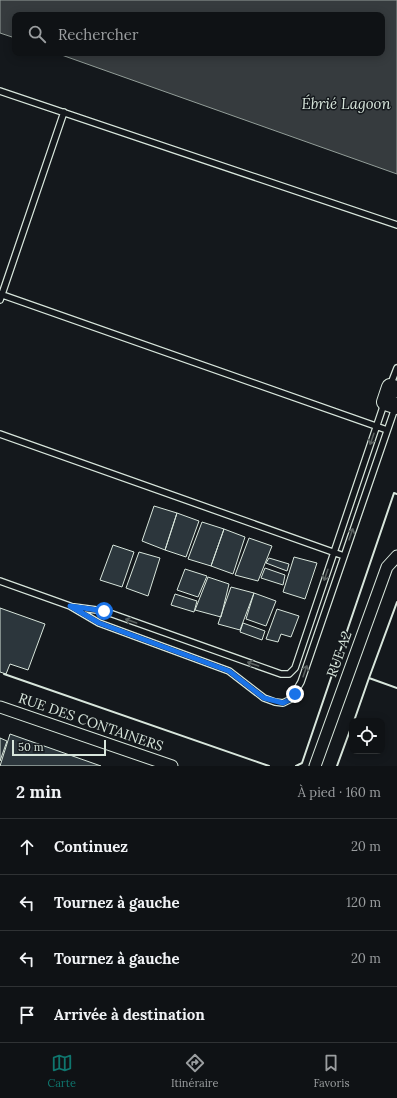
<!DOCTYPE html>
<html lang="fr">
<meta charset="utf-8">
<style>
:root{--surface:#0f1215;--page:#1d2022;--text:#f1f3f6;--muted:#9b9ea0;--line:#2f3234;--accent:#0f766e}
body{margin:0;font-family:Lora,serif;background:var(--page);color:var(--text)}
.controls{position:absolute;right:12px;bottom:12px;display:grid;overflow:hidden;border-radius:8px;box-shadow:0 2px 10px #0003}
.controls button{width:36px;height:36px;display:grid;place-items:center;padding:0;border:0;border-bottom:1px solid var(--line);background:var(--surface);color:var(--text);font:20px sans-serif}
.scale{position:absolute;left:12px;bottom:10px;width:94px;box-sizing:border-box;padding-left:4px;border:2px solid #d8e6dc;border-top:0;font-size:11px;line-height:14px;white-space:nowrap;color:#d8e6dc;-webkit-text-stroke:3px #14181c;paint-order:stroke}
.stop{position:absolute;width:12px;height:12px;margin:-9px;border:3px solid #1a73e8;border-radius:50%;background:#fff}
.stop.end{background:#1a73e8;border-color:#fff;box-shadow:0 1px 4px #0008}
.list{margin:0;padding:0;list-style:none}
h2{display:flex;justify-content:space-between;align-items:center;height:52px;margin:0;padding:0 16px;font-size:17px}
h2 small{font-size:13px;font-weight:400;color:var(--muted)}
.list li{display:grid;grid-template-columns:26px 1fr auto;gap:12px;align-items:center;box-sizing:border-box;height:56px;padding:0 16px;border-top:1px solid var(--line)}
.list b{display:block;font-size:15px;white-space:nowrap}
.list em{font-size:13px;font-style:normal;color:var(--muted)}
.icon{flex:none;width:22px;height:22px;fill:none;stroke:currentColor;stroke-width:2;stroke-linecap:round;stroke-linejoin:round}
.map{position:relative;flex:none;width:397px;height:766px;overflow:hidden}
.search{position:absolute;background:var(--surface);box-shadow:0 2px 10px #0003;left:12px;right:12px;top:12px;height:44px;display:flex;align-items:center;gap:10px;box-sizing:border-box;padding:0 14px;border-radius:8px;color:var(--muted);font-size:15px}
.sheet{height:276px;background:var(--surface)}
nav{display:flex;justify-content:space-around;align-items:center;box-sizing:border-box;height:56px;border-top:1px solid var(--line);background:var(--surface);font-size:11px;color:var(--muted)}
nav a{display:grid;justify-items:center;gap:2px}
nav .on{color:var(--accent)}
.map>svg:first-child{display:block}
</style>
<div class="map">
<svg width="397" height="766" viewBox="0 0 397 766">
<rect width="100%" height="100%" fill="#14181c"/>
<path fill="#363b3e" stroke="#939e99" d="M 0,0 L 397,0 L 397,174 L 56,53 L 382,53 L 382,15 L 15,15 L 15,38 L 0,33 Z"/>
<path fill="#2c363c" stroke="#d8e6dc" d="M 154,506 L 177,513 L 165,550 L 142,541 Z
M 177,513 L 199,521 L 186,557 L 165,550 Z
M 202,522 L 224,529 L 211,566 L 188,559 Z
M 224,529 L 245,537 L 233,574 L 211,566 Z
M 249,538 L 272,546 L 258,581 L 235,575 Z
M 113,545 L 134,552 L 122,587 L 100,580 Z
M 139,552 L 160,558 L 148,596 L 126,588 Z
M 294,557 L 317,563 L 305,599 L 283,592 Z
M 269,558 L 289,564 L 287,571 L 266,563 Z
M 265,568 L 285,575 L 283,585 L 261,578 Z
M 185,569 L 207,576 L 198,597 L 177,590 Z
M 208,577 L 229,584 L 221,617 L 195,610 Z
M 231,587 L 254,593 L 240,630 L 218,624 Z
M 254,593 L 276,601 L 266,626 L 246,619 Z
M 175,594 L 197,601 L 194,612 L 171,605 Z
M 0,608 L 45,624 L 28,670 L 10,664 L 6,674 L 0,672 Z
M 277,609 L 299,616 L 291,637 L 281,634 L 278,642 L 266,639 Z
M 243,623 L 265,631 L 262,640 L 240,632 Z
M 10,734 L 101,766 L 0,766 Z
M 0,738 L 7,741 L 0,761 Z"/>
<g fill="none" stroke-linecap="round" stroke-linejoin="round">
<defs>
<path id="lane" d="M 0,91 L 397,225
M 0,294 L 387,430
M 0,300 L 64,112
M 390,386 L 397,368
M 0,434 L 344,556
M 0,581 L 70,606 L 99,623 L 229,671 L 264,698 L 275,702 L 283,703 L 291,699 L 301,682 L 395,408
M 74,607 L 104,611 L 281,674 L 289,674 L 295,668 L 384,404"/>
<path id="street" d="M 0,707 L 172,766
M 315,766 L 387,567 L 397,556"/>
<path id="secondary" d="M 397,389 L 390,387 L 385,402 L 397,406"/>
</defs>
<use href="#lane" stroke="#d8e6dc" stroke-width="8"/>
<use href="#street" stroke="#d8e6dc" stroke-width="13"/>
<use href="#secondary" stroke="#d8e6dc" stroke-width="18"/>
<use href="#lane" stroke="#14181c" stroke-width="5.5"/>
<use href="#street" stroke="#14181c" stroke-width="11"/>
<use href="#secondary" stroke="#14181c" stroke-width="16"/>
<path stroke="#d8e6dc" stroke-width="2" d="M 4,674 L 269,766
M 369,678 L 397,602
M 354,721 L 369,678 L 397,688
M 296,766 L 302,763 L 394,493 L 397,494
M 337,766 L 352,725"/>
</g>
<defs><path id="oneway-shaft" d="M-6 0H5M1.5-3L5.5 0L1.5 3" fill="none" stroke-width="1.6" stroke-linecap="round" stroke-linejoin="round"/></defs>
<g stroke="#59605f">
<use href="#oneway-shaft" transform="translate(372 439) rotate(109)"/>
<use href="#oneway-shaft" transform="translate(351 534) rotate(-71)"/>
<use href="#oneway-shaft" transform="translate(326 575) rotate(109)"/>
<use href="#oneway-shaft" transform="translate(131 621) rotate(-161)"/>
<use href="#oneway-shaft" transform="translate(253 664) rotate(-161)"/>
<use href="#oneway-shaft" transform="translate(305 671) rotate(-71)"/>
</g>
<g fill="none" stroke-linecap="round" stroke-linejoin="round">
<path stroke="#1a73e8" stroke-width="5" d="M 104,611 L 70,606 L 99,623 L 229,671 L 264,698 L 283,703 L 291,699 L 295,694"/>
</g>
<g text-anchor="middle" dominant-baseline="central" stroke-width="3" stroke-linejoin="round" paint-order="stroke">
<g font-size="14" fill="#d8e6dc" stroke="#14181c">
<text transform="translate(339 654) rotate(-70)">RUE A2</text>
<text transform="translate(91 722) rotate(19)">RUE DES CONTAINERS</text>
</g>
<g font-size="15" font-style="italic" fill="#d8e6dc" stroke="#14181c">
<text x="346" y="103">Ébrié Lagoon</text>
</g>
</g>
</svg>
<div class="controls">
<button><svg class="icon" aria-label="locate" viewBox="0 0 24 24"><circle cx="12" cy="12" r="6"/><path d="M12 2v4M12 18v4M2 12h4M18 12h4"/></svg></button>
</div>
<div class="scale">50 m</div>
<div class="stop" style="left:104px;top:611px"></div>
<div class="stop end" style="left:295px;top:694px"></div>
<div class="search"><svg class="icon" aria-label="search" viewBox="0 0 24 24"><circle cx="10" cy="10" r="6"/><path d="M15 15l6 6"/></svg>Rechercher</div>
</div>
<section class="sheet">
<h2>2 min<small>À pied · 160 m</small></h2>
<ul class="list">
<li><svg class="icon" aria-label="ahead" viewBox="0 0 24 24"><path d="M12 20V5M6 11l6-6 6 6"/></svg><div><b>Continuez</b></div><em>20 m</em></li>
<li><svg class="icon" aria-label="left" viewBox="0 0 24 24"><path d="M17 20v-9H6M10 6l-5 5 5 5"/></svg><div><b>Tournez à gauche</b></div><em>120 m</em></li>
<li><svg class="icon" aria-label="left" viewBox="0 0 24 24"><path d="M17 20v-9H6M10 6l-5 5 5 5"/></svg><div><b>Tournez à gauche</b></div><em>20 m</em></li>
<li><svg class="icon" aria-label="arrive" viewBox="0 0 24 24"><path d="M6 21V4h12l-3 4 3 4H6"/></svg><div><b>Arrivée à destination</b></div></li>
</ul>
</section>
<nav>
<a class="on"><svg class="icon" aria-label="map" viewBox="0 0 24 24"><path d="M3 6l6-2 6 2 6-2v14l-6 2-6-2-6 2zM9 4v14M15 6v14"/></svg>Carte</a>
<a><svg class="icon" aria-label="directions" viewBox="0 0 24 24"><path d="M12 3l9 9-9 9-9-9zM9 14v-3h6M13 9l2 2-2 2"/></svg>Itinéraire</a>
<a><svg class="icon" aria-label="saved" viewBox="0 0 24 24"><path d="M7 4h10v16l-5-4-5 4z"/></svg>Favoris</a>
</nav>
